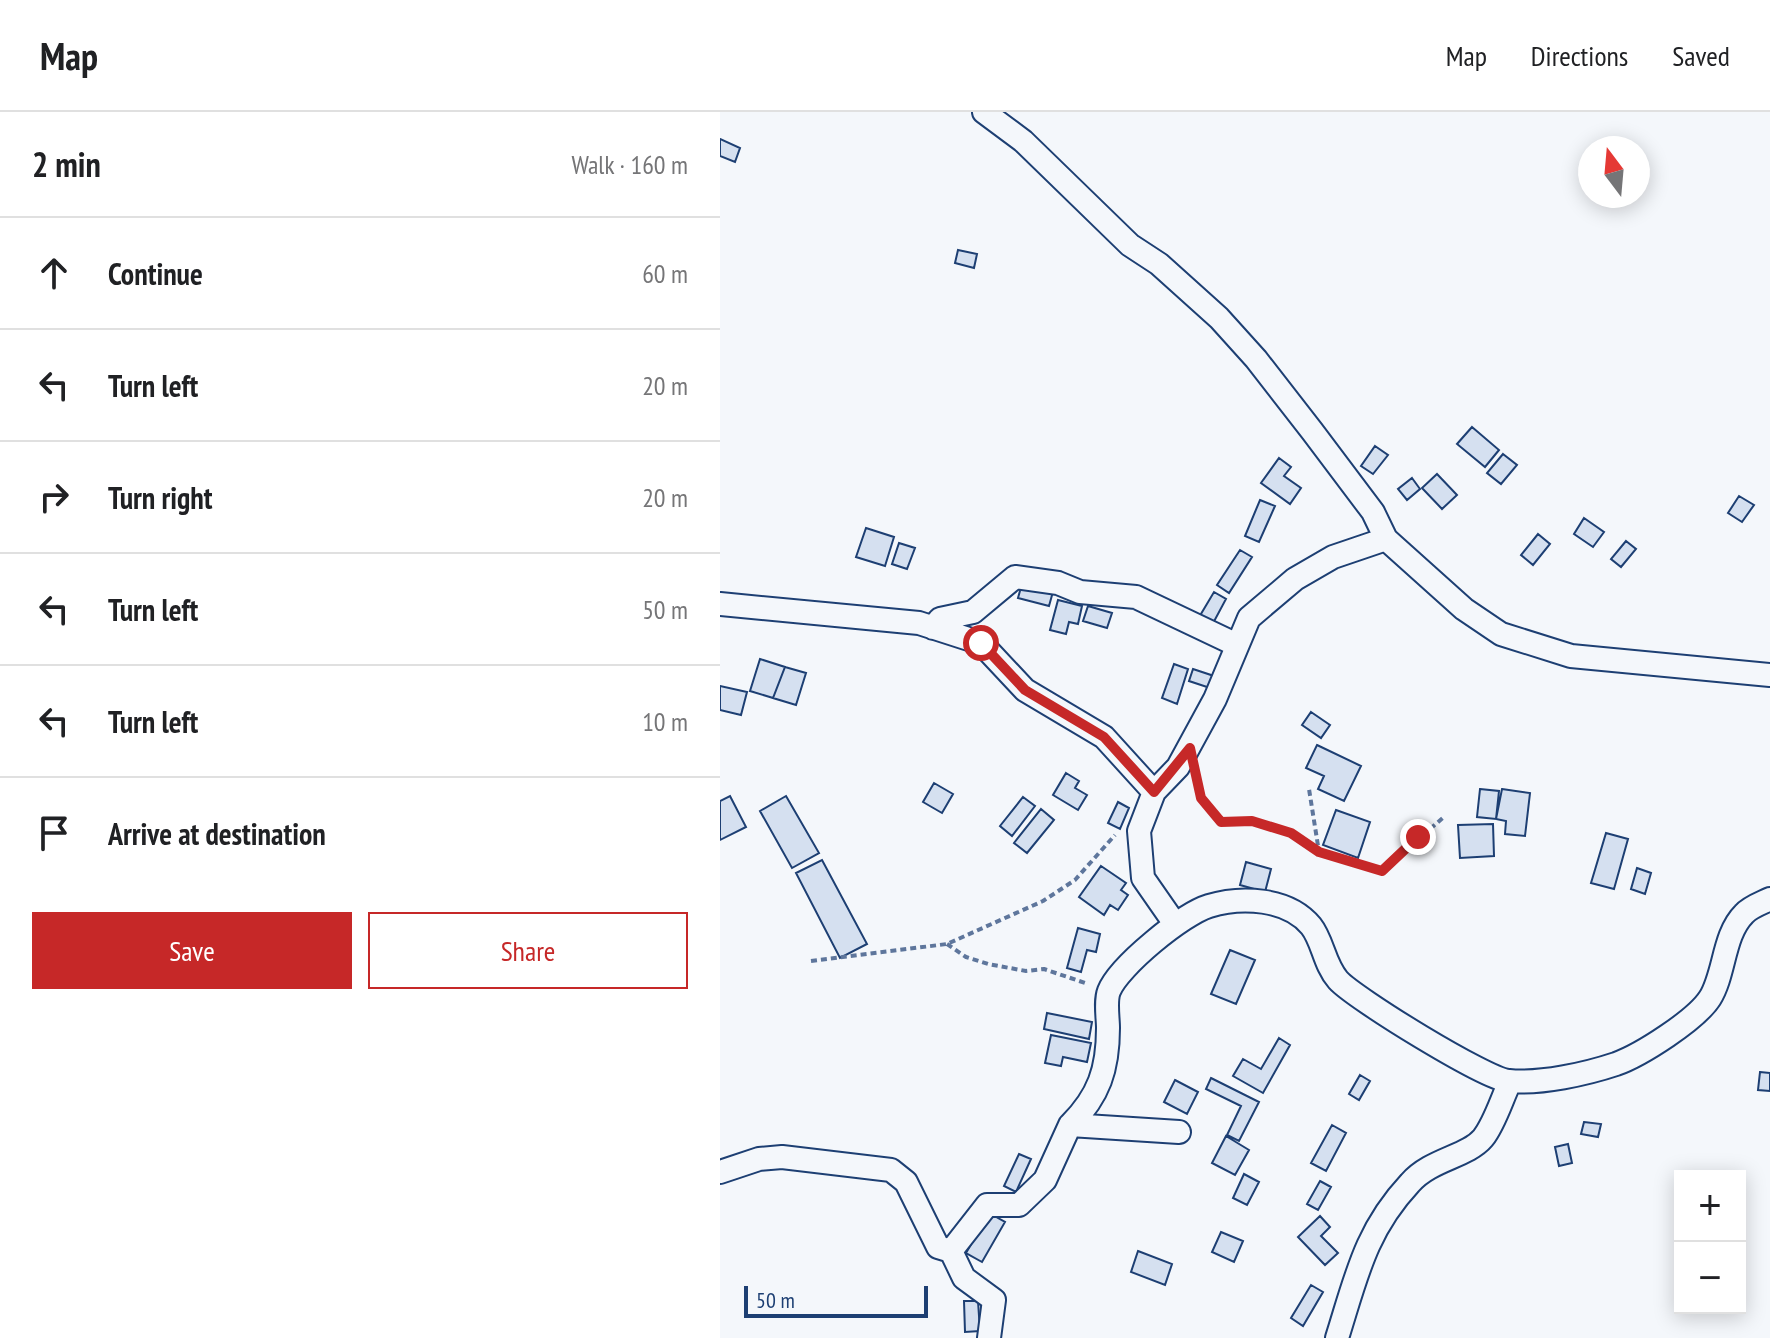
<!DOCTYPE html>
<meta charset="utf-8">
<style>
:root{--surface:#fff;--page:#f2f2f2;--text:#202124;--muted:#757577;--line:#e0e0e0;--accent:#c62828}
body{margin:0;font-family:"PT Sans Narrow",sans-serif;background:var(--page);color:var(--text)}
.controls{position:absolute;right:24px;bottom:24px;display:grid;overflow:hidden;border-radius:0px;box-shadow:0 4px 20px #0003}
.controls button{width:72px;height:72px;display:grid;place-items:center;padding:0;border:0;border-bottom:2px solid var(--line);background:var(--surface);color:var(--text);font:40px sans-serif}
.compass{position:absolute;left:858px;top:24px;width:72px;height:72px;border-radius:50%;background:var(--surface);box-shadow:0 4px 20px #0003;rotate:344deg}
.scale{position:absolute;left:24px;bottom:20px;width:184px;box-sizing:border-box;padding-left:8px;border:4px solid #1d3f73;border-top:0;font-size:22px;line-height:28px;white-space:nowrap;color:#1d3f73;-webkit-text-stroke:6px #f4f7fb;paint-order:stroke}
.stop{position:absolute;width:24px;height:24px;margin:-18px;border:6px solid #c62828;border-radius:50%;background:#fff}
.stop.end{background:#c62828;border-color:#fff;box-shadow:0 2px 8px #0008}
.list{margin:0;padding:0;list-style:none}
h2{display:flex;justify-content:space-between;align-items:center;height:104px;margin:0;padding:0 32px;font-size:34px}
h2 small{font-size:26px;font-weight:400;color:var(--muted)}
.list li{display:grid;grid-template-columns:52px 1fr auto;gap:24px;align-items:center;box-sizing:border-box;height:112px;padding:0 32px;border-top:2px solid var(--line)}
.list b{display:block;font-size:30px;white-space:nowrap}
.list em{font-size:26px;font-style:normal;color:var(--muted)}
.actions{display:flex;gap:16px;padding:24px 32px}
.actions a{flex:1;padding:18px 0;border:2px solid var(--accent);border-radius:0px;text-align:center;font-size:28px;color:var(--accent)}
.actions .main{background:var(--accent);color:#fff}
.icon{flex:none;width:44px;height:44px;fill:none;stroke:currentColor;stroke-width:2;stroke-linecap:round;stroke-linejoin:round}
.map{position:relative;flex:none;width:1050px;height:1226px;overflow:hidden}
header{display:flex;align-items:center;gap:48px;box-sizing:border-box;height:112px;padding:0 40px;background:var(--surface);border-bottom:2px solid var(--line)}
header strong{font-size:38px}
nav{display:flex;gap:44px;margin-inline-start:auto;font-size:28px}
main{display:flex}
aside{flex:1;background:var(--surface)}
.map>svg:first-child{display:block}
</style>
<header>
<strong>Map</strong>
<nav><a>Map</a><a>Directions</a><a>Saved</a></nav>
</header>
<main>
<aside>
<h2>2 min<small>Walk · 160 m</small></h2>
<ul class="list">
<li><svg class="icon" aria-label="ahead" viewBox="0 0 24 24"><path d="M12 20V5M6 11l6-6 6 6"/></svg><div><b>Continue</b></div><em>60 m</em></li>
<li><svg class="icon" aria-label="left" viewBox="0 0 24 24"><path d="M17 20v-9H6M10 6l-5 5 5 5"/></svg><div><b>Turn left</b></div><em>20 m</em></li>
<li><svg class="icon" aria-label="right" viewBox="0 0 24 24"><path d="M7 20v-9h11M14 6l5 5-5 5"/></svg><div><b>Turn right</b></div><em>20 m</em></li>
<li><svg class="icon" aria-label="left" viewBox="0 0 24 24"><path d="M17 20v-9H6M10 6l-5 5 5 5"/></svg><div><b>Turn left</b></div><em>50 m</em></li>
<li><svg class="icon" aria-label="left" viewBox="0 0 24 24"><path d="M17 20v-9H6M10 6l-5 5 5 5"/></svg><div><b>Turn left</b></div><em>10 m</em></li>
<li><svg class="icon" aria-label="arrive" viewBox="0 0 24 24"><path d="M6 21V4h12l-3 4 3 4H6"/></svg><div><b>Arrive at destination</b></div></li>
</ul>
<div class="actions"><a class="main">Save</a><a>Share</a></div>
</aside>
<div class="map">
<svg width="1050" height="1226" viewBox="0 0 1050 1226">
<rect width="100%" height="100%" fill="#f4f7fb"/>
<path fill="#d5e0f0" stroke="#1d3f73" stroke-width="2" d="M 0,27 L 20,36 L 15,50 L 0,44 Z
M 238,138 L 257,142 L 254,156 L 235,151 Z
M 752,315 L 779,338 L 765,355 L 737,332 Z
M 655,334 L 668,343 L 653,362 L 641,354 Z
M 783,342 L 797,353 L 781,372 L 767,361 Z
M 559,346 L 571,355 L 564,364 L 581,376 L 570,392 L 541,371 Z
M 717,362 L 737,383 L 722,397 L 702,376 Z
M 692,366 L 700,377 L 687,388 L 678,377 Z
M 1019,384 L 1034,393 L 1022,410 L 1008,401 Z
M 540,388 L 555,394 L 539,430 L 525,424 Z
M 864,406 L 884,420 L 873,435 L 854,422 Z
M 146,416 L 174,425 L 165,454 L 136,445 Z
M 818,422 L 830,432 L 813,453 L 801,443 Z
M 906,429 L 916,437 L 901,455 L 891,447 Z
M 179,431 L 195,436 L 187,457 L 172,452 Z
M 520,438 L 532,445 L 509,481 L 497,473 Z
M 303,468 L 334,476 L 329,494 L 298,486 Z
M 494,480 L 506,487 L 491,515 L 478,507 Z
M 338,488 L 362,494 L 358,512 L 349,510 L 346,522 L 330,518 Z
M 368,494 L 392,501 L 387,516 L 363,509 Z
M 40,547 L 65,555 L 53,586 L 30,579 Z
M 454,552 L 468,557 L 457,592 L 442,586 Z
M 65,555 L 86,561 L 76,593 L 53,586 Z
M 473,557 L 494,564 L 490,576 L 469,569 Z
M 0,574 L 27,580 L 21,603 L 0,598 Z
M 591,600 L 610,613 L 601,626 L 582,613 Z
M 597,633 L 641,654 L 624,689 L 598,677 L 604,664 L 586,656 Z
M 346,661 L 359,669 L 355,676 L 367,683 L 358,698 L 333,683 Z
M 214,671 L 233,682 L 222,701 L 203,690 Z
M 760,677 L 779,679 L 776,707 L 757,705 Z
M 782,677 L 810,681 L 805,724 L 785,722 L 786,709 L 776,707 Z
M 10,684 L 26,715 L 0,728 L 0,689 Z
M 66,684 L 99,741 L 72,756 L 40,699 Z
M 303,685 L 315,694 L 292,724 L 280,714 Z
M 398,690 L 409,696 L 400,717 L 388,711 Z
M 321,697 L 334,708 L 307,741 L 294,731 Z
M 616,698 L 650,710 L 638,746 L 603,733 Z
M 773,712 L 774,744 L 740,746 L 738,713 Z
M 886,721 L 908,727 L 894,777 L 871,771 Z
M 102,748 L 147,832 L 120,846 L 76,761 Z
M 526,750 L 551,757 L 545,780 L 520,773 Z
M 381,754 L 406,771 L 401,778 L 408,783 L 398,798 L 390,793 L 384,803 L 359,785 Z
M 917,756 L 931,761 L 925,782 L 911,777 Z
M 358,816 L 380,822 L 376,840 L 367,838 L 361,860 L 347,856 Z
M 510,838 L 535,848 L 516,892 L 491,882 Z
M 327,901 L 372,910 L 369,927 L 324,917 Z
M 331,923 L 371,931 L 367,950 L 343,945 L 341,954 L 325,951 Z
M 559,926 L 570,933 L 543,981 L 513,964 L 523,947 L 541,957 Z
M 1040,960 L 1050,961 L 1050,979 L 1038,978 Z
M 640,963 L 650,969 L 639,988 L 629,982 Z
M 491,966 L 539,990 L 519,1029 L 507,1023 L 521,994 L 486,977 Z
M 455,968 L 478,980 L 467,1002 L 444,990 Z
M 864,1010 L 881,1012 L 878,1025 L 861,1022 Z
M 612,1013 L 626,1021 L 606,1059 L 591,1051 Z
M 506,1024 L 529,1038 L 515,1063 L 492,1051 Z
M 848,1032 L 852,1051 L 839,1054 L 835,1035 Z
M 299,1042 L 311,1047 L 296,1080 L 284,1074 Z
M 524,1062 L 539,1070 L 527,1093 L 513,1086 Z
M 600,1069 L 611,1075 L 598,1098 L 587,1092 Z
M 269,1101 L 285,1110 L 262,1150 L 246,1141 Z
M 600,1104 L 610,1115 L 601,1124 L 618,1141 L 605,1153 L 578,1125 Z
M 501,1120 L 523,1129 L 514,1150 L 492,1140 Z
M 418,1139 L 452,1152 L 445,1173 L 411,1160 Z
M 591,1173 L 603,1180 L 583,1214 L 571,1206 Z
M 244,1189 L 258,1189 L 260,1219 L 245,1220 Z"/>
<g fill="none" stroke-linecap="round" stroke-linejoin="round">
<defs>
<path id="minor" d="M 264,0 L 303,29 L 410,133 L 439,152 L 499,206 L 536,247 L 592,319 L 653,400 L 666,427 L 744,497 L 781,522 L 851,544 L 1050,563
M 0,492 L 199,511 L 261,531 L 305,578 L 384,625 L 434,680
M 213,516 L 220,507 L 253,500 L 295,465 L 338,471 L 360,480 L 416,485 L 517,533
M 455,812 L 423,766 L 419,719 L 434,680 L 458,655 L 495,587 L 529,506 L 575,467 L 613,445 L 666,427
M 350,1013 C 379,984 388,957 388,916 C 388,906 385,889 389,879 C 399,854 463,802 489,794 C 521,784 568,786 591,814 C 603,829 604,852 618,868 C 634,886 767,968 789,969 C 821,972 866,962 896,952 C 921,943 976,908 990,886 C 1005,862 1003,823 1024,802 C 1030,795 1042,791 1050,787
M 0,1060 L 39,1047 L 62,1045 L 171,1058 L 186,1070 L 218,1135 L 231,1139 L 267,1093 L 299,1093 L 325,1068 L 350,1013 L 459,1020
M 231,1139 L 244,1166 L 274,1188 L 269,1226
M 617,1226 C 636,1166 645,1119 690,1071 C 711,1047 747,1045 763,1026 C 775,1011 782,986 790,970"/>
</defs>
<use href="#minor" stroke="#1d3f73" stroke-width="26"/>
<path stroke="#5e769c" stroke-width="4" stroke-dasharray="6 4" stroke-linecap="butt" d="M 477,669 L 481,686 L 501,710 C 540,709 566,718 599,740 L 589,677
M 599,740 L 662,759 L 725,704
M 227,832 L 246,845 L 268,852 L 306,859 L 324,857 L 368,872
M 91,849 L 227,832 L 323,789 L 355,768 L 395,723"/>
<use href="#minor" stroke="#f4f7fb" stroke-width="22"/>
</g>
<g fill="none" stroke-linecap="round" stroke-linejoin="round">
<path stroke="#c62828" stroke-width="10" d="M 261,531 L 305,578 L 384,625 L 434,680 L 470,636 L 481,686 L 501,710 L 532,709 L 571,721 L 599,740 L 662,759 L 698,725"/>
</g>
</svg>
<div class="controls">
<button>+</button>
<button>−</button>
</div>
<svg class="compass" viewBox="-18 -18 36 36"><path d="M0-13l5 13h-10z" fill="#e53935"/><path d="M0 13l5-13h-10z" fill="#757577"/></svg>
<div class="scale">50 m</div>
<div class="stop" style="left:261px;top:531px"></div>
<div class="stop end" style="left:698px;top:725px"></div>
</div>
</main>
